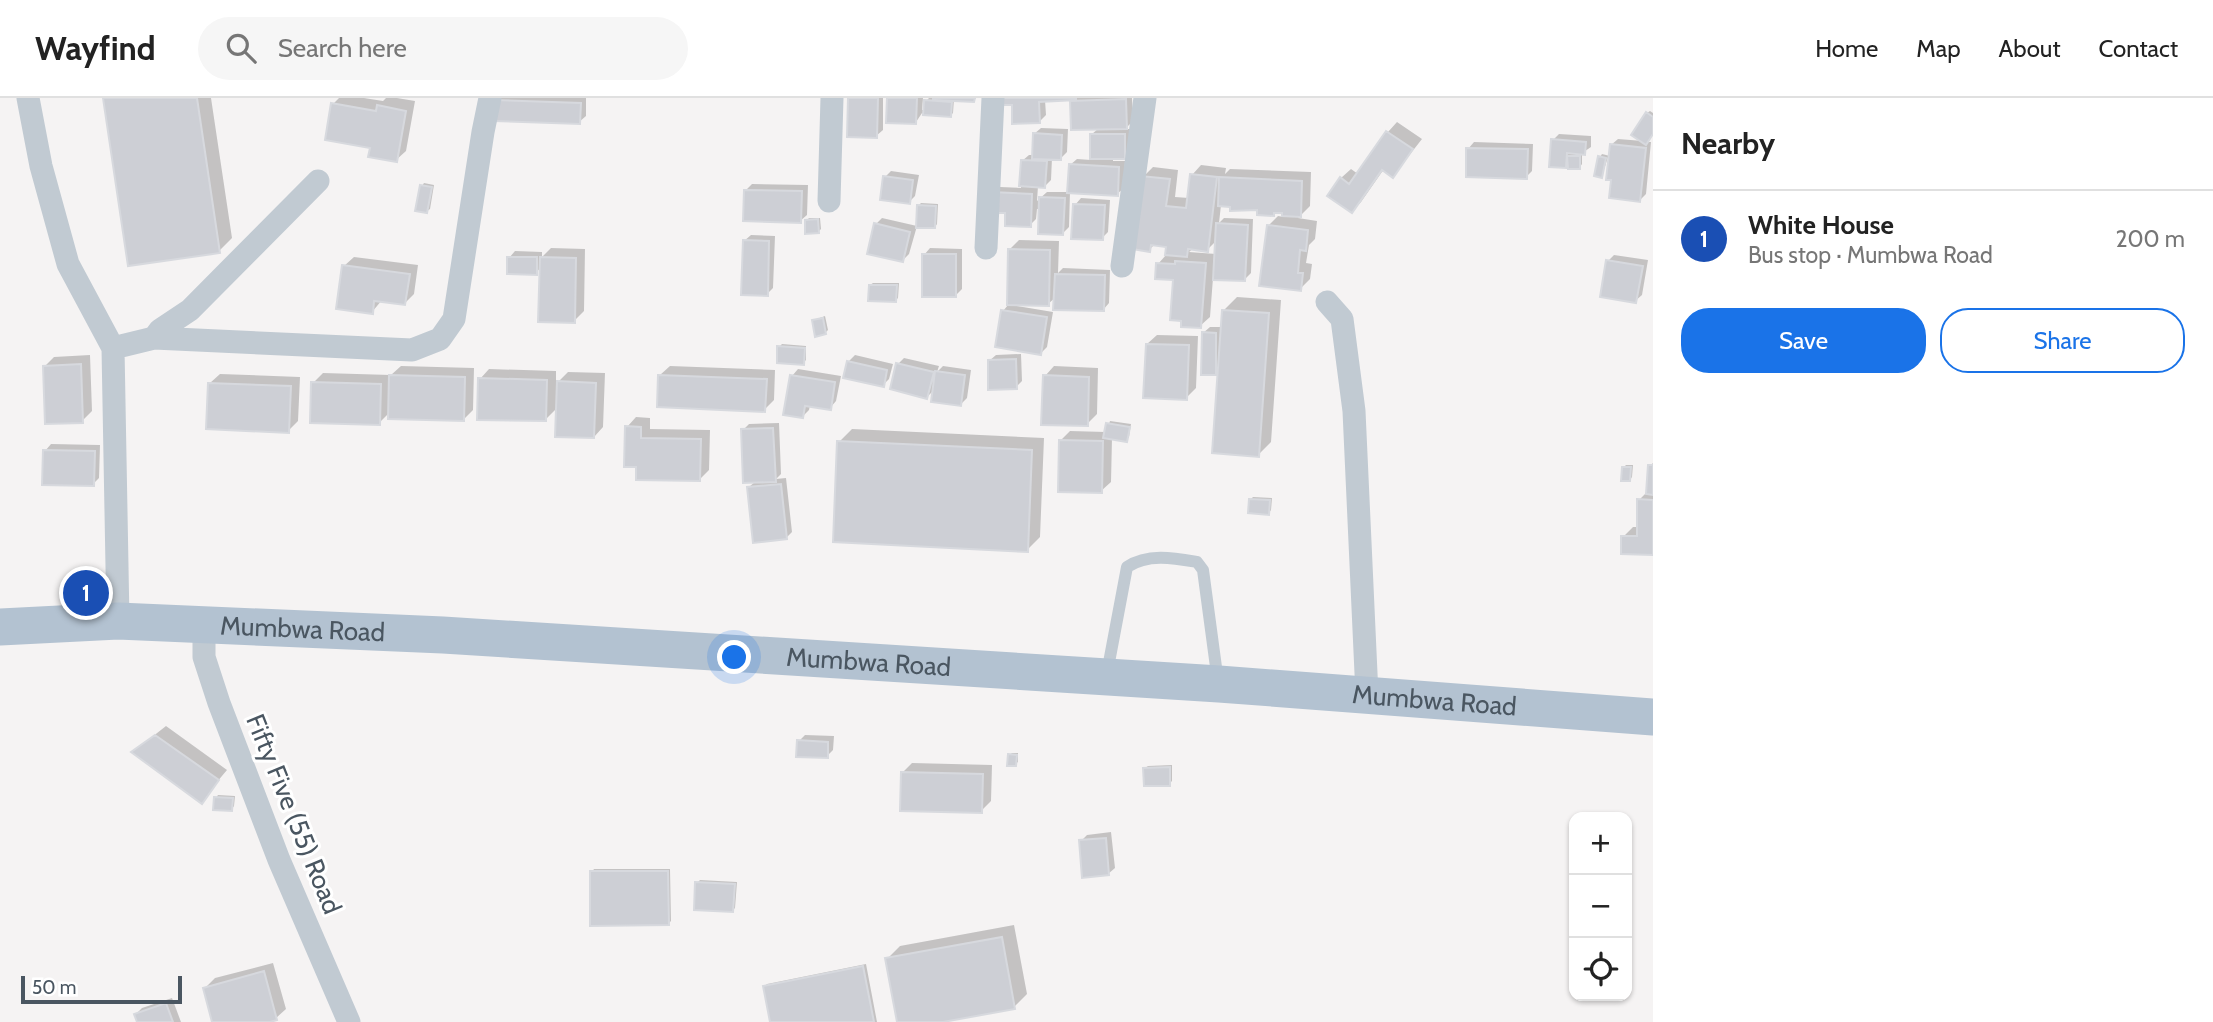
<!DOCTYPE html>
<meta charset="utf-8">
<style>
:root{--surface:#fff;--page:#f6f6f6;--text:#222;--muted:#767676;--line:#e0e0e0;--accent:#1a73e8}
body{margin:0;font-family:Cabin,sans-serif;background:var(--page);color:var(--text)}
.controls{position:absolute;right:21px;bottom:21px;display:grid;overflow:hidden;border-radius:14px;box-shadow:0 2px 5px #0004}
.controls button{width:63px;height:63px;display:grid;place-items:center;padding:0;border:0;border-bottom:2px solid var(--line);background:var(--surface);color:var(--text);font:35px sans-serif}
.scale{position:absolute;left:21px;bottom:18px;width:161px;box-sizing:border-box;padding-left:7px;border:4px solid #4a5661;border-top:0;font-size:19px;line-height:24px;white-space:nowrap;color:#4a5661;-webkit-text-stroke:5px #fff;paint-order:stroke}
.you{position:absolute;left:735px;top:560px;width:24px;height:24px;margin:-18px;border:5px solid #fff;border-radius:50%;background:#1a73e8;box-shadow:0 0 0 10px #1a73e833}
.badge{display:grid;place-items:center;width:46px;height:46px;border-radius:50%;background:var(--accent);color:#fff;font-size:23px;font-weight:700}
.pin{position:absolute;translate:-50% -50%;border:4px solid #fff;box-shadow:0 2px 7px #0006}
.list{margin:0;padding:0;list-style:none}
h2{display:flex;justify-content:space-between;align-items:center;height:91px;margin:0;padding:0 28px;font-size:30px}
h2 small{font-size:23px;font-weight:400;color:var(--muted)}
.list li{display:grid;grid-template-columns:46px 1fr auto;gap:21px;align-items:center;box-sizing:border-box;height:98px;padding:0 28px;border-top:2px solid var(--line)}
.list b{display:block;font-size:26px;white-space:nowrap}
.list p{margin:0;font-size:23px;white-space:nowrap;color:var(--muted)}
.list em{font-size:23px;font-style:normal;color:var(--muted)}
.actions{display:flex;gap:14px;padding:21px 28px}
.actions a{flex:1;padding:16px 0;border:2px solid var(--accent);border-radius:28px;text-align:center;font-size:24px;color:var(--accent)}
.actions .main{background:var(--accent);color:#fff}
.icon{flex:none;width:38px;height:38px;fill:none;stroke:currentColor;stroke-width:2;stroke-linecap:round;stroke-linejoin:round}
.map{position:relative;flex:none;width:1653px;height:924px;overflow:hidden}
header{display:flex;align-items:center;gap:42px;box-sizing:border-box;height:98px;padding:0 35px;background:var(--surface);border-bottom:2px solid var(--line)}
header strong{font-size:33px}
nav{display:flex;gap:38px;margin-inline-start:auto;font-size:24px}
.search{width:490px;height:63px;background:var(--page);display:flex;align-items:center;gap:18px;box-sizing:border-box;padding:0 24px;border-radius:38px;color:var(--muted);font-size:26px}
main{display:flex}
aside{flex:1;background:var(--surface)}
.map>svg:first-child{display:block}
</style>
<header>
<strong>Wayfind</strong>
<div class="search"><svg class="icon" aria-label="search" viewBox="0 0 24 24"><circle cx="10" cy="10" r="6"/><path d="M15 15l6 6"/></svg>Search here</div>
<nav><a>Home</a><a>Map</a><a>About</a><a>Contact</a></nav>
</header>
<main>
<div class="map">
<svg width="1653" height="924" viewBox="0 0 1653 924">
<rect width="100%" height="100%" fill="#f5f3f3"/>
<path fill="#0003" fill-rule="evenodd" d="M 105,0 L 211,0 L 232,140 L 219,153 Z
M 339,0 L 364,0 L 383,3 L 386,0 L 397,0 L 415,3 L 406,53 L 396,62 L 372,49 L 333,6 Z
M 499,0 L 586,0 L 586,18 L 579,24 L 496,21 Z
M 849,0 L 883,0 L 883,32 L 876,38 Z
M 888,0 L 923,0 L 922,12 L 925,12 L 926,3 L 929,0 L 976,0 L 974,2 L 954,1 L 953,15 L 950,18 L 922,15 L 916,24 Z
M 1002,0 L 1132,0 L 1133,23 L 1125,31 L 1130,31 L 1130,53 L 1124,60 L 1113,59 L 1113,63 L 1125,63 L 1124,90 L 1117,96 L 1070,94 L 1069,129 L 1063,135 L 1040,111 L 1037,111 L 1036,121 L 1030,127 L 1007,113 L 994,95 L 1000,89 L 1021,90 L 1022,63 L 1029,57 L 1034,57 L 1034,36 L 1041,30 L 1068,31 L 1067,54 L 1061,60 L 1052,60 L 1051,82 L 1045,88 L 1038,88 L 1037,103 L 1047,94 L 1069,94 L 1070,67 L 1077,61 L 1091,62 L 1092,36 L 1099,30 L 1072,31 L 1071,1 L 1045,2 L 1046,17 L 1040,23 L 1013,5 Z
M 1650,13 L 1653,15 L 1653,35 L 1647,44 L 1651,44 L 1646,96 L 1640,102 L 1613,80 L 1610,59 L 1608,59 L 1602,78 L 1600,59 L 1602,56 L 1610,58 L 1611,47 L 1618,41 L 1643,43 L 1647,15 Z
M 1397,24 L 1422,41 L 1393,78 L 1384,71 L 1361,104 L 1352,113 L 1341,80 L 1351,71 L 1358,76 L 1388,34 Z
M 1559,36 L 1591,38 L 1591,49 L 1582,55 L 1582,66 L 1580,69 L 1569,64 L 1565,68 L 1553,42 Z
M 1474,44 L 1533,46 L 1532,73 L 1526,79 L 1468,51 Z
M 1201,67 L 1226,70 L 1225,76 L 1230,71 L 1311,74 L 1310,108 L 1298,120 L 1317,123 L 1315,141 L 1309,147 L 1306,165 L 1312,166 L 1310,181 L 1300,191 L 1268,128 L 1278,118 L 1284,119 L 1284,113 L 1277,113 L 1273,116 L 1259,110 L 1221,107 L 1219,125 L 1224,120 L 1253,121 L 1251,175 L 1244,182 L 1213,180 L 1210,219 L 1200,228 L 1175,180 L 1158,166 L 1166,157 L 1168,148 L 1155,146 L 1149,152 L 1143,79 L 1153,69 L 1178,72 L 1175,99 L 1189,100 L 1192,77 ZM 1217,142 L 1216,156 L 1189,154 L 1194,150 L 1207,152 Z
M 891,73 L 919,77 L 915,98 L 909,104 L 885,79 Z
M 424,85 L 434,87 L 430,111 L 427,113 L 422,88 Z
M 752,86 L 808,87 L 807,117 L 800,123 L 746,92 Z
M 1081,100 L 1110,102 L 1108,134 L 1102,140 L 1075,107 Z
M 921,105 L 938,106 L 937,126 L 935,129 L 919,107 Z
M 809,120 L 820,120 L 821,131 L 818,134 L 806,123 Z
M 882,120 L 917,128 L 909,156 L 903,162 L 876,126 Z
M 751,137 L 775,138 L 773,190 L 767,196 L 744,143 Z
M 1019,142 L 1059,143 L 1058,175 L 1063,170 L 1110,172 L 1109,205 L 1103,212 L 1056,199 L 1048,206 L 1017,205 L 1017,208 L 1053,214 L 1047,249 L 1041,255 L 1003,213 L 1008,207 L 1010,151 Z
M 551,150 L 585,151 L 584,213 L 574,223 L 541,169 L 536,175 L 509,160 L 515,153 L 542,154 L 542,159 Z
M 930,150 L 962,151 L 962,191 L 955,198 L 924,157 Z
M 1614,157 L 1648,162 L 1642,197 L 1635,203 L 1608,163 Z
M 354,159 L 418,167 L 414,196 L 405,205 L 382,202 L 372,214 L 344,168 Z
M 873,185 L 899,185 L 898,200 L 896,202 L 870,187 Z
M 1237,199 L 1281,202 L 1271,344 L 1258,357 L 1220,271 L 1215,275 L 1203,235 L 1210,229 L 1223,229 L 1224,212 Z
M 825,218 L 828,232 L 825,235 L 814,222 Z
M 1157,237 L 1198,238 L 1196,290 L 1186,300 L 1147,246 Z
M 782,246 L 806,248 L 806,262 L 803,265 L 779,249 Z
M 1021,256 L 1022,283 L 1016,289 L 989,263 L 996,257 Z
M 90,257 L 92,313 L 82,323 L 45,268 L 54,259 Z
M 855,257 L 893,266 L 889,281 L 883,287 L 848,264 Z
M 904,260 L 939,268 L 937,274 L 943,268 L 971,272 L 967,300 L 961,306 L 935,291 L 927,299 L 898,266 Z
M 401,268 L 474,270 L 473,312 L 463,322 L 390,314 L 379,325 L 313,285 L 323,275 L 391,277 Z
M 670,268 L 775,272 L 774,302 L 764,312 L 660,277 Z
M 1054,268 L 1098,270 L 1097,316 L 1087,326 L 1045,278 Z
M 489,271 L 556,273 L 556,286 L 568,274 L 605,275 L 603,329 L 594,339 L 558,309 L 545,322 L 480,281 Z
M 798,271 L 841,278 L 836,303 L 830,310 L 810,307 L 809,312 L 803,318 L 792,278 Z
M 220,276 L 300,279 L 298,323 L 288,333 L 210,285 Z
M 636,319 L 650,320 L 650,331 L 710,332 L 709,372 L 699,382 L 638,367 L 627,329 Z
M 1110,323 L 1131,326 L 1129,339 L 1127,342 L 1112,340 L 1111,384 L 1101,393 L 1060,343 L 1070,333 L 1106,334 Z
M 779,325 L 781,376 L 776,381 L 786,380 L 792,434 L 786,440 L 749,389 L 756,383 L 743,332 L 749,326 Z
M 852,331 L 1044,340 L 1040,439 L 1027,452 L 839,344 Z
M 51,346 L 100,347 L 99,380 L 93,386 L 45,353 Z
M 1653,365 L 1653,455 L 1623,455 L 1623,439 L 1633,429 L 1639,429 L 1639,402 L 1648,393 L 1650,368 Z
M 1626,367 L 1633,367 L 1632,379 L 1630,382 L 1624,369 Z
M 1253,399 L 1272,400 L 1271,412 L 1269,415 L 1251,401 Z
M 166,628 L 227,672 L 201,703 L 133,654 Z
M 805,637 L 834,638 L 833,652 L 827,658 L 799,643 Z
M 1012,655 L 1018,655 L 1018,664 L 1015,666 L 1009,657 Z
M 912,665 L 992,667 L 991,703 L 981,713 L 903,674 Z
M 1172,667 L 1172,683 L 1169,686 L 1145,670 L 1148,668 Z
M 218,697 L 235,698 L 234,708 L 232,711 L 216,700 Z
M 1111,734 L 1115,770 L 1108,776 L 1081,743 L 1087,737 Z
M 594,771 L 670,771 L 671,823 L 668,826 L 592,774 Z
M 700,782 L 737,784 L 735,810 L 733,812 L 697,785 Z
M 1014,827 L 1027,896 L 1014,909 L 933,924 L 899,924 L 887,861 L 900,848 Z
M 273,865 L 286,911 L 276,920 L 263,924 L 214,924 L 205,890 L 215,880 Z
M 866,866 L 877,924 L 772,924 L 765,888 L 767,886 Z
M 172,900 L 181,924 L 139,924 L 136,916 L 142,910 Z"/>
<path fill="#cdcfd5" stroke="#d7d9de" stroke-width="2" d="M 103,0 L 197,0 L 220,155 L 128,168 Z
M 848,0 L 878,0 L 877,40 L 847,39 Z
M 887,0 L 917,0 L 916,26 L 886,25 Z
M 933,0 L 975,0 L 974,4 L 933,2 Z
M 1000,0 L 1076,0 L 1076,2 L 1039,4 L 1040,25 L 1012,26 L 1012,7 L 1000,7 Z
M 1126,1 L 1127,31 L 1071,32 L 1070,3 Z
M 494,2 L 581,5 L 580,26 L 494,23 Z
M 924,2 L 952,4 L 951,19 L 923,17 Z
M 331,5 L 376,13 L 377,7 L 406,13 L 397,64 L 368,59 L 370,50 L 325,42 Z
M 1646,14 L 1653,19 L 1653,36 L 1646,47 L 1631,37 Z
M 1386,33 L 1413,51 L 1393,80 L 1382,72 L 1352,115 L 1327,98 L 1340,79 L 1349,86 Z
M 1033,35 L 1062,37 L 1061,62 L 1032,61 Z
M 1090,36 L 1125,36 L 1125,61 L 1090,61 Z
M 1551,41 L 1586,44 L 1585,57 L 1567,55 L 1566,70 L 1549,69 Z
M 1610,46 L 1646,50 L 1640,104 L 1609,100 L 1611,82 L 1606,82 Z
M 1466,50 L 1528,51 L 1527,81 L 1466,79 Z
M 1567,58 L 1580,58 L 1580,71 L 1568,71 Z
M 1598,58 L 1606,60 L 1602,80 L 1594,78 Z
M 1021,62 L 1047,63 L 1045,90 L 1019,88 Z
M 1069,66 L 1119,69 L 1118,98 L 1067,95 Z
M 1190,76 L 1217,79 L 1208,154 L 1188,151 L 1187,159 L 1165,157 L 1166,149 L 1151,147 L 1150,154 L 1132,151 L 1141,78 L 1170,81 L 1166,108 L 1186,110 Z
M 883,78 L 913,82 L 910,106 L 880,102 Z
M 1219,79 L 1302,83 L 1301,119 L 1282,118 L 1282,115 L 1274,115 L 1274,118 L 1257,117 L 1257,112 L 1230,113 L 1230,109 L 1218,108 Z
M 420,87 L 432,89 L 427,115 L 415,113 Z
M 744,92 L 802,93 L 801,125 L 743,123 Z
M 992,94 L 1032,96 L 1031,129 L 1005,128 L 1005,115 L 991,115 Z
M 1039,99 L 1065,100 L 1063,137 L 1038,136 Z
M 1073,106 L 1105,107 L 1103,142 L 1071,141 Z
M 917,107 L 936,108 L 935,130 L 916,130 Z
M 818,121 L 819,135 L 805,136 L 805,122 Z
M 874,125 L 910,134 L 903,164 L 867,156 Z
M 1216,125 L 1248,127 L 1245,183 L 1213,182 Z
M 1267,127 L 1308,132 L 1306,153 L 1300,152 L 1298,175 L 1303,175 L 1301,193 L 1259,188 Z
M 743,142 L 769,143 L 768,198 L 741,197 Z
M 1008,151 L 1050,152 L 1049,208 L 1007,207 Z
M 922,156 L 956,156 L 956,199 L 922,199 Z
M 507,159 L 537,159 L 537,177 L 507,176 Z
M 540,159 L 576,160 L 575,225 L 538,224 Z
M 1606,162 L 1643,168 L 1636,205 L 1600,199 Z
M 1175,163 L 1206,165 L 1201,230 L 1181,229 L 1181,223 L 1170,222 L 1173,182 L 1155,181 L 1156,165 L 1175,166 Z
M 342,167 L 410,176 L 405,207 L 374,203 L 373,216 L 336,211 Z
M 1055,176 L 1105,177 L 1104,213 L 1053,212 Z
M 869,187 L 897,187 L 896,204 L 868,203 Z
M 1001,212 L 1047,219 L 1041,257 L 995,249 Z
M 1222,212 L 1269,215 L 1259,359 L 1212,355 Z
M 823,220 L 826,236 L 815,239 L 812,222 Z
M 1202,234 L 1216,235 L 1216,277 L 1201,277 Z
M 1146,246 L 1189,247 L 1187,302 L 1143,300 Z
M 777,248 L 805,250 L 804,267 L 777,265 Z
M 1016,261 L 1017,291 L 988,292 L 988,262 Z
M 847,263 L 887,272 L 884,289 L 843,280 Z
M 896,265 L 934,274 L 927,301 L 890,291 Z
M 81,266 L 83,325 L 45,326 L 43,268 Z
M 935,273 L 965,277 L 961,308 L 931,304 Z
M 389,277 L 465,279 L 464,323 L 388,321 Z
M 658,277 L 767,281 L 765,314 L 657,309 Z
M 790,277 L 835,284 L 831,312 L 805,308 L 803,320 L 783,317 Z
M 1043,277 L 1089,279 L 1088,328 L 1041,327 Z
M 478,280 L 547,282 L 546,323 L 477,322 Z
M 557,283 L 596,285 L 594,340 L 555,339 Z
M 311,284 L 381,286 L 380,327 L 310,325 Z
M 208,285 L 291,288 L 289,335 L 206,331 Z
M 1106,325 L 1130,329 L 1127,344 L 1103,340 Z
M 625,328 L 641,329 L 641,340 L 701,341 L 700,383 L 636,382 L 636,369 L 624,369 Z
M 773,330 L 776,384 L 743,385 L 741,331 Z
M 1059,342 L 1103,343 L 1102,395 L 1058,394 Z
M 837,343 L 1032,352 L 1028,454 L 833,444 Z
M 43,352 L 95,353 L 94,388 L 42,387 Z
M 1648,367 L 1653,367 L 1653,397 L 1646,396 Z
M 1622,369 L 1631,369 L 1630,383 L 1621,383 Z
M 781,386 L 787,441 L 753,445 L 747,389 Z
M 1249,401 L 1270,402 L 1269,417 L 1248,415 Z
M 1637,401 L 1653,402 L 1653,457 L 1621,456 L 1621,438 L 1637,438 Z
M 155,637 L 219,682 L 202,706 L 131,654 Z
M 797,642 L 828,644 L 828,660 L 796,659 Z
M 1008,656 L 1017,657 L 1016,668 L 1007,668 Z
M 1170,669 L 1170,688 L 1144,688 L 1143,670 Z
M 901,674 L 983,676 L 982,715 L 900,713 Z
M 214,699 L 233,700 L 232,713 L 213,712 Z
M 1106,740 L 1109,777 L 1082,780 L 1079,742 Z
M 590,773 L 668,773 L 669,827 L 590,828 Z
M 695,784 L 735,786 L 733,814 L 694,812 Z
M 1002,839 L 1015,911 L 943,924 L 897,924 L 885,860 Z
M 863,868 L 874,924 L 770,924 L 763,888 Z
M 264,873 L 277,922 L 270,924 L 212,924 L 203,890 Z
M 166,905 L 173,924 L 137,924 L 134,916 Z"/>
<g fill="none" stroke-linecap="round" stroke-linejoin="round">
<path stroke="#c1cad2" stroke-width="12" d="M 1107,575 L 1127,469 C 1148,455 1174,460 1197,464 L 1203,472 L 1218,584"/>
<path stroke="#c1cad2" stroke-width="23" d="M 28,0 L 41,68 L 68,166 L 113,250 L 118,523
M 829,103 L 832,0
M 986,150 L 993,0
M 1122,168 L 1145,0
M 1327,204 L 1342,221 L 1354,313 L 1367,597
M 154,240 L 412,252 L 440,241 L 454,221 L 483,34 L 490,0
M 113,250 L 154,240 L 160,232 L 190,212 L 318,83
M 204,525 L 204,559 L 219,605 L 279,762 L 349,924"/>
<path stroke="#b3c2d1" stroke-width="37" id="s1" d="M 0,529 L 118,523 L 443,537 L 1219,586 L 1653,619"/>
</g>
<g text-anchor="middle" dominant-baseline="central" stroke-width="6" stroke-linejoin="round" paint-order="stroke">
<g font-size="26" fill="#4a5661" stroke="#fff">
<text stroke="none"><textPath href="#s1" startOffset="303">Mumbwa Road</textPath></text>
<text stroke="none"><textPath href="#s1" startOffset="870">Mumbwa Road</textPath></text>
<text stroke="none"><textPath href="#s1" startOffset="1437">Mumbwa Road</textPath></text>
<text transform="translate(294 716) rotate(68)">Fifty Five (55) Road</text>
</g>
</g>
</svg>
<div class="controls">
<button>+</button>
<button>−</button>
<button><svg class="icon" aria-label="locate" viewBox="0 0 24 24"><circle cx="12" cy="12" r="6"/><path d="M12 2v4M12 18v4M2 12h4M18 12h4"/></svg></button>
</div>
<div class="scale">50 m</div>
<div class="you"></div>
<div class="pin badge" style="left:86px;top:495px;background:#1a4fb4">1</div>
</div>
<aside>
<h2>Nearby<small></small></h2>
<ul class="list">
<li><span class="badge" style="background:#1a4fb4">1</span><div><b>White House</b><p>Bus stop · Mumbwa Road</p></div><em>200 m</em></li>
</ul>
<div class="actions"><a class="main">Save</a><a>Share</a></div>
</aside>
</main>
